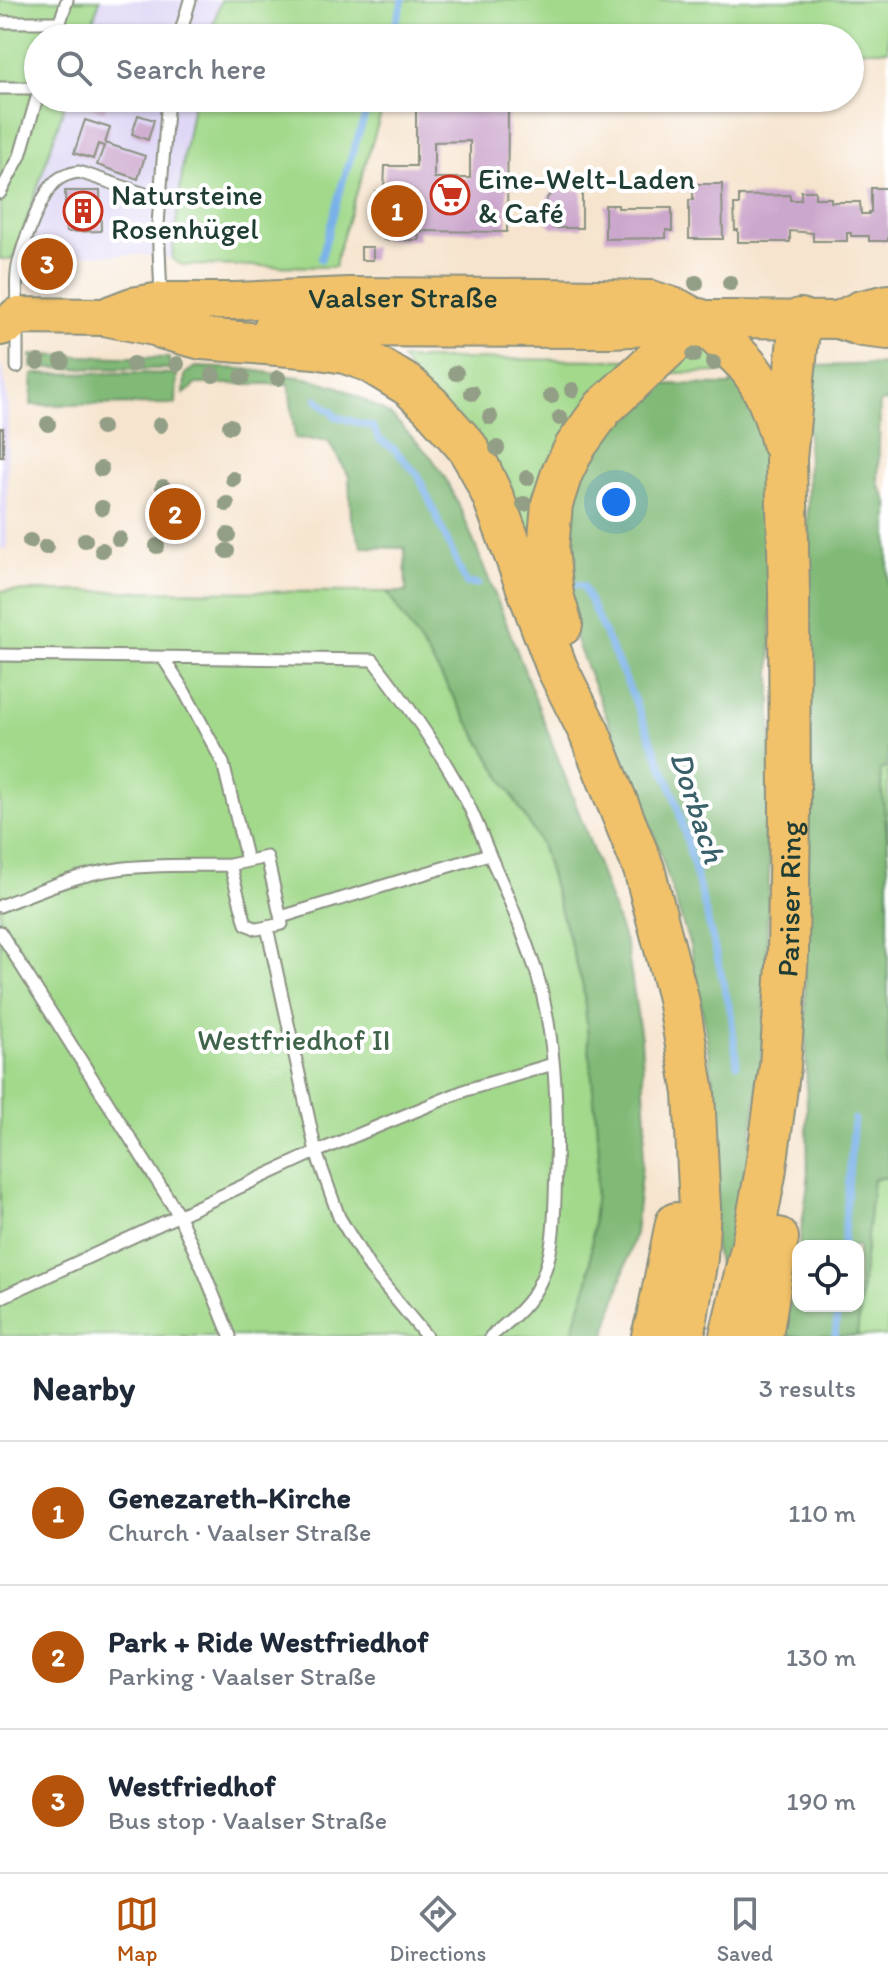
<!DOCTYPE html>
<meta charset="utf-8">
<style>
:root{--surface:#fff;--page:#f6f6f7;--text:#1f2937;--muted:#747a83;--line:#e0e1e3;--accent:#b45309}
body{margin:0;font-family:Itim,sans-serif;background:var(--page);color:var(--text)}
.controls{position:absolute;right:24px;bottom:24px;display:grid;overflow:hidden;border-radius:16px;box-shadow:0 2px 6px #0004}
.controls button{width:72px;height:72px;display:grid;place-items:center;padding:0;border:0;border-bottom:2px solid var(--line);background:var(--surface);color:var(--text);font:40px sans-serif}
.you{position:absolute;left:616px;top:502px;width:28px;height:28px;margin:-20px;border:6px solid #fff;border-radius:50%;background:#1a73e8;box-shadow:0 0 0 12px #1a73e833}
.badge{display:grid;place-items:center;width:52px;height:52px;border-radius:50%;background:var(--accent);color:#fff;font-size:26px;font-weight:700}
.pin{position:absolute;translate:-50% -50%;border:4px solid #fff;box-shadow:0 2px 8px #0006}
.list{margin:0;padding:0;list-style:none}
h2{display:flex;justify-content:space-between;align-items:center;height:104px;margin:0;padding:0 32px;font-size:34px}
h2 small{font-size:26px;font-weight:400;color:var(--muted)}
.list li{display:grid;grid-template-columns:52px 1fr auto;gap:24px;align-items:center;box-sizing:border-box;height:144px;padding:0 32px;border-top:2px solid var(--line)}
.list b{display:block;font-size:30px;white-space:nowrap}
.list p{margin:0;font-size:26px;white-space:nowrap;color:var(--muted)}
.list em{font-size:26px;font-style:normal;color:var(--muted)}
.icon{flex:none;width:44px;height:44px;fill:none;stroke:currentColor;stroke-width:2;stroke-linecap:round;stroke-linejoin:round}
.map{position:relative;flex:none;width:888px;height:1336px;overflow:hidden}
.search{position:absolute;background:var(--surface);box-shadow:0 2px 6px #0004;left:24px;right:24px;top:24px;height:88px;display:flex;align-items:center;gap:20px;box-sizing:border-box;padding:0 28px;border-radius:44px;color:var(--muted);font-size:30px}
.sheet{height:536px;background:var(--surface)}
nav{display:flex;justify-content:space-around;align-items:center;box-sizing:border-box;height:112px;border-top:2px solid var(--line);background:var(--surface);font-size:22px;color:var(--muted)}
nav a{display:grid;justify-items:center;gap:4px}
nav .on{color:var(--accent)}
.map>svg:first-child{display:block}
</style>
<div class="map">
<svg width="888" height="1336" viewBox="0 0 888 1336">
<rect width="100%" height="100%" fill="#fff"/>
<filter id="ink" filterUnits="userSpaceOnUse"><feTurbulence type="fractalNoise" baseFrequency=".0125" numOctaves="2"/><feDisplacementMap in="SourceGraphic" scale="16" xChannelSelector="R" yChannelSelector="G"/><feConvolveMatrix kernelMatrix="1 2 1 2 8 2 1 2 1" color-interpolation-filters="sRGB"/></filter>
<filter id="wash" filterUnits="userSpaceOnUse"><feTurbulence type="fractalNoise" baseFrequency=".006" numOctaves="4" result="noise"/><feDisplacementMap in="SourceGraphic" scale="32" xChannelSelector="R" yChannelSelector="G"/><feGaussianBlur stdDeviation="1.8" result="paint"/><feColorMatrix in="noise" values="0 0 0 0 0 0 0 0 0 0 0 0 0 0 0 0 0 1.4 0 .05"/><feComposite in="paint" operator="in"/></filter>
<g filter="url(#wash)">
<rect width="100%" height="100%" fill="#f6e4ce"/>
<path fill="#ded5f5" d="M 100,0 L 221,0 L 209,38 L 87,38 Z
M 67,98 L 194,98 L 184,156 L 172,259 L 145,255 L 37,255 L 34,263 L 18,262 L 14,259 Z
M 0,367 L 3,367 L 8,405 L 7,549 L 0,548 Z"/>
<path fill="#a2d98b" stroke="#608b60" stroke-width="2" d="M 0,0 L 100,0 L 87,38 L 38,38 L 38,98 L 67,98 L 14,259 L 0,259 Z
M 221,0 L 888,0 L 888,50 L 850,50 L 850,38 L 209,38 Z
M 194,98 L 386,98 L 337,255 L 335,267 L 182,265 L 172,259 L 184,156 Z
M 704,342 L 728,372 L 667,373 L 686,343 Z
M 402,359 L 628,360 L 538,579 Z
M 0,591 L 387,592 L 434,664 L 541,844 L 583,986 L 599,1150 L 589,1277 L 571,1336 L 0,1336 Z
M 888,768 L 888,846 L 880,769 Z
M 888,1177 L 888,1336 L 857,1336 L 873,1179 Z"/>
<path fill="#81b977" stroke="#507b56" stroke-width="2" d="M 31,355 L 169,358 L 170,369 L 31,368 Z
M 888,364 L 888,401 L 880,402 L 878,483 L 888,502 L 888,768 L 880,769 L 888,846 L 888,1177 L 873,1179 L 857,1336 L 784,1336 L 798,1254 L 798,1306 L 858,1306 L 858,1246 L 799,1246 L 808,1184 L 805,969 L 807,823 L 808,417 L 814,366 Z
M 195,367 L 243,369 L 311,379 L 339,387 L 364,400 L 392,416 L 432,458 L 447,481 L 461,510 L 509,630 L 588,837 L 627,948 L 641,1039 L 646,1123 L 635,1233 L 605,1336 L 571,1336 L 589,1277 L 599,1150 L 583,986 L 541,844 L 434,664 L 387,592 L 406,592 L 405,548 L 362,547 L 351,518 L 349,476 L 328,441 L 295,438 L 289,384 L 197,384 L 184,394 L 185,374 Z
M 125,373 L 177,374 L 176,404 L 31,405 L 33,374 Z
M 739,378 L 754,407 L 771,468 L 771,823 L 763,1050 L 744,1191 L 733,1242 L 720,1270 L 713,1240 L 716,1163 L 714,1090 L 703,1015 L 690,946 L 655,837 L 578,646 L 560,586 L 557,535 L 587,442 L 651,384 L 729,385 Z"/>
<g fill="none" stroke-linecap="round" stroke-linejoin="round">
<path stroke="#79b1e9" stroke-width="7" d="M 391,38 L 403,0
M 321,259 L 342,184 L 371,98
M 317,399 L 327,409 L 332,411 L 334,416 L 373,427 L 379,439 L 395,450 L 418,475 L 466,583 L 478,584
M 572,584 L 583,586 L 628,685 L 674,794 L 704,905 L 731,1013 L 737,1064
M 843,1246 L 854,1119
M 835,1336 L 838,1306"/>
</g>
<g id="blocks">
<path fill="#cca7cd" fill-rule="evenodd" d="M 85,98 L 109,98 L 104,112 L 82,105 Z
M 416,106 L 508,106 L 507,232 L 418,231 L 419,240 L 384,240 L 384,231 L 376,231 L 376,191 L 384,191 L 385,166 L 416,166 ZM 470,141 L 470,178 L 434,178 L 434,142 Z
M 138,115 L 154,120 L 148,140 L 132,134 Z
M 85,120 L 110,128 L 105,143 L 145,156 L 138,179 L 97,165 L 104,146 L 98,144 L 93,159 L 74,153 Z
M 693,184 L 722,184 L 723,239 L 689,239 L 689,200 L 693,200 Z
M 871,188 L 888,188 L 888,241 L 869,241 L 869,236 L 851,236 L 851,233 L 847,233 L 847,241 L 813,241 L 813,233 L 790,231 L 790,242 L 738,242 L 738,230 L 735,230 L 734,205 L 739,205 L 739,196 L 790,195 L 790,200 L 801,200 L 801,191 L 815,191 L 815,198 L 831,198 L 831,202 L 860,202 L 861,214 L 869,214 L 869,212 L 871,212 Z
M 554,190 L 582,190 L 582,228 L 553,228 L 546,220 L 547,198 Z
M 65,191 L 100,191 L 101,231 L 66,232 Z
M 605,205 L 618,205 L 618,208 L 672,208 L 672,231 L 666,230 L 666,238 L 605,239 Z
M 361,247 L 373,247 L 373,260 L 361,260 Z
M 0,428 L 3,428 L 3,456 L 0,456 Z"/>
</g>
</g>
<g filter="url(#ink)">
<use href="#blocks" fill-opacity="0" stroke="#8a9081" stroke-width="2"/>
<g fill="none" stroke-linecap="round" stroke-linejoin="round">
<defs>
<path id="lane" d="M 0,22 L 60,22
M 55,38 L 67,0
M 179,38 L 190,0
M 0,88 L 38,88
M 0,193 L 20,156 L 38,94
M 161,297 L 158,224 L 168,98
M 17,310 C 17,296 15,280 18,266 C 23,244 40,196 56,181 C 63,175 71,173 79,172 L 160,199
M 17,367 L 17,328
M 0,655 L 373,660 C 408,705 441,751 467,802 C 476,820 483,839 491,858 C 508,895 523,932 536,971 C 555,1032 558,1105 556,1169 C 554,1209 557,1252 537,1288 C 527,1307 508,1323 491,1336
M 163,658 L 183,689 L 223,763 L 247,861
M 267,857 L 282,924 L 257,929 L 246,924 L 230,865 Z
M 0,906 C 38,891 77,874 118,869 C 154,864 193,866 230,865
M 281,917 L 489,854
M 267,927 L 316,1152 L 339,1217 L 370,1268 L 426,1336
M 0,932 L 178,1214 L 205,1274 L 230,1336
M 0,1298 L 316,1152 L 466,1090 L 553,1064"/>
<g id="primary">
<path id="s1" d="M 111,314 L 132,306 L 161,301 L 235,301 L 348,296 L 542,297 L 651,299 L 679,308 L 699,319"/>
<path d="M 838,320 L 861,309 L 888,303"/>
<path d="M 0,327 L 8,325 L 17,316 L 104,317 L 164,329 L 193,329"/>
<path d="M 272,328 L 612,329 L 650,327 L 699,319 L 731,319 L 838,320 L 862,328 L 888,331"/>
</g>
<g id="highway">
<path d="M 164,329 L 202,339 L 315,348 L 345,353 L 368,361 L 409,386 L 430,405 L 467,447 L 480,469 L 493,497 L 557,668 L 589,732 L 644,869 L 678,998 L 694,1093 L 700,1208 L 697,1258 L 684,1336"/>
<path d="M 562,625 L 553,595 L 548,549 L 552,504 L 562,473 L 575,447 L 603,408 L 699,319 C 714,334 731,348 745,363 C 765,385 775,415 782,443"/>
<path d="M 652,1336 L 657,1318 L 676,1223"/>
<path id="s2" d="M 730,1336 L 751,1249 L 765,1175 L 780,1066 L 788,952 L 790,812 L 789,592 L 786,459 L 800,319"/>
<path d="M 762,1336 L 778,1238"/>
</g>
</defs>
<use href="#lane" stroke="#8a9081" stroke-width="15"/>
<use href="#primary" stroke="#8a9081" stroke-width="40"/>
<use href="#highway" stroke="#8a9081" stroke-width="44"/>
<use href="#lane" stroke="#fff" stroke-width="11"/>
<use href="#primary" stroke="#f2c26a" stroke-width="36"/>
<use href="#highway" stroke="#f2c26a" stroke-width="40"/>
</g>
<g fill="#929e85">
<circle cx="696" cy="283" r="8"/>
<circle cx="730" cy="283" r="8"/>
<circle cx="694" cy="355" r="8"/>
<circle cx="62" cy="361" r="8"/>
<circle cx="38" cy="362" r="8"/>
<circle cx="713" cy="363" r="8"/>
<circle cx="133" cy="364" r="8"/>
<circle cx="177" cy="364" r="8"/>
<circle cx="456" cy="373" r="8"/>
<circle cx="213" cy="375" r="8"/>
<circle cx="242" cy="377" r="8"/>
<circle cx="278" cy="378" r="8"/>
<circle cx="572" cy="390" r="8"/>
<circle cx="472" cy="393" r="8"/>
<circle cx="551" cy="396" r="8"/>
<circle cx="490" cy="417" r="8"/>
<circle cx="560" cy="418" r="8"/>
<circle cx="48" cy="424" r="8"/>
<circle cx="160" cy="425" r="8"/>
<circle cx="230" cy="426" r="8"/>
<circle cx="102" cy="428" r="8"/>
<circle cx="497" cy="448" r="8"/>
<circle cx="101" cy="469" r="8"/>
<circle cx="527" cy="478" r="8"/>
<circle cx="233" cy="479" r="8"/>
<circle cx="163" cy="487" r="8"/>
<circle cx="227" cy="504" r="8"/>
<circle cx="524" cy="504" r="8"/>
<circle cx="102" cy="508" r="8"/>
<circle cx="228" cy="535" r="8"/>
<circle cx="119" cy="539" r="8"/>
<circle cx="85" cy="540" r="8"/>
<circle cx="30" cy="541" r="8"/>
<circle cx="157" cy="546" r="8"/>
<circle cx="46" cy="547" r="8"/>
<circle cx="102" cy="550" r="8"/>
<circle cx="227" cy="551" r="8"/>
</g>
</g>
<defs>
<symbol id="supermarket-ring" viewBox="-11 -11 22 22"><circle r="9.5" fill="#fff" stroke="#c8321e" stroke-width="1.5"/><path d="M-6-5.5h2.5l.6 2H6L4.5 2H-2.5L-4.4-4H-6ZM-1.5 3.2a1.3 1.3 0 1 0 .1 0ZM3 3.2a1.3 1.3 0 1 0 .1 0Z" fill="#c8321e"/></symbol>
<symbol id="building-ring" viewBox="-11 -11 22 22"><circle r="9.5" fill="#fff" stroke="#c8321e" stroke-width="1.5"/><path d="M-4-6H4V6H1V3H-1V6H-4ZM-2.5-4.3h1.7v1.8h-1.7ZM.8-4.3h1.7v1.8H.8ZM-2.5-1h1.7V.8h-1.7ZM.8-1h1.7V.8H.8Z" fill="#c8321e"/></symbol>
</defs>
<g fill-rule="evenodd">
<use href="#supermarket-ring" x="428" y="173" width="44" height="44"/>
<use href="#building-ring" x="61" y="189" width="44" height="44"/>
</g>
<g text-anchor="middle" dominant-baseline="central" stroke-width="8" stroke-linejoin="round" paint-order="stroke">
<g font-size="30" fill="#1f3d34" stroke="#fff" text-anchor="start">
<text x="478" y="178">Eine-Welt-Laden<tspan x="478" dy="34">&amp; Café</tspan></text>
<text x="111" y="194">Natursteine<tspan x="111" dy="34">Rosenhügel</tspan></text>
</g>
<g font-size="30" fill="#1f3d34" stroke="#fff">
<text stroke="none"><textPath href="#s1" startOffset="294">Vaalser Straße</textPath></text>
<text stroke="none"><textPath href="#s2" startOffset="442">Pariser Ring</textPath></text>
</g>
<g font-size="30" fill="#40644a" stroke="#fff">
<text x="294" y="1039">Westfriedhof II</text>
</g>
<g font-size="32" font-style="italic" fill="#3a606a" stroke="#fff">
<text transform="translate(698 807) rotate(72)">Dorbach</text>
</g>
</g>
</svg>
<div class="controls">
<button><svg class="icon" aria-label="locate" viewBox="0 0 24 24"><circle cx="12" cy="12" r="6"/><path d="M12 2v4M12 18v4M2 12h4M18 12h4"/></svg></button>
</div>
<div class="you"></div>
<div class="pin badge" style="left:397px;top:211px">1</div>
<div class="pin badge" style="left:175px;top:514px">2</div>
<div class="pin badge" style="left:47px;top:264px">3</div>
<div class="search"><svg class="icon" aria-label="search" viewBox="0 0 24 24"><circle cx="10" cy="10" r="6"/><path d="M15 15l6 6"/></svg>Search here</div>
</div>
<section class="sheet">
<h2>Nearby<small>3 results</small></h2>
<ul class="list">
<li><span class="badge">1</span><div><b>Genezareth-Kirche</b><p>Church · Vaalser Straße</p></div><em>110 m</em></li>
<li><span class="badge">2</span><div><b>Park + Ride Westfriedhof</b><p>Parking · Vaalser Straße</p></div><em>130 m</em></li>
<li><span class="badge">3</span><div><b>Westfriedhof</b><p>Bus stop · Vaalser Straße</p></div><em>190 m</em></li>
</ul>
</section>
<nav>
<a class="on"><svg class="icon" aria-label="map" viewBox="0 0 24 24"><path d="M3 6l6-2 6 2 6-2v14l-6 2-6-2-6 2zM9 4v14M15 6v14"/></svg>Map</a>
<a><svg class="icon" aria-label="directions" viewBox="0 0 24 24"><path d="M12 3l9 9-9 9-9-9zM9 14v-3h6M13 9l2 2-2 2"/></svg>Directions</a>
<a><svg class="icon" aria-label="saved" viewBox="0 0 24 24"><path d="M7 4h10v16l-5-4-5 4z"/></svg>Saved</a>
</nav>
